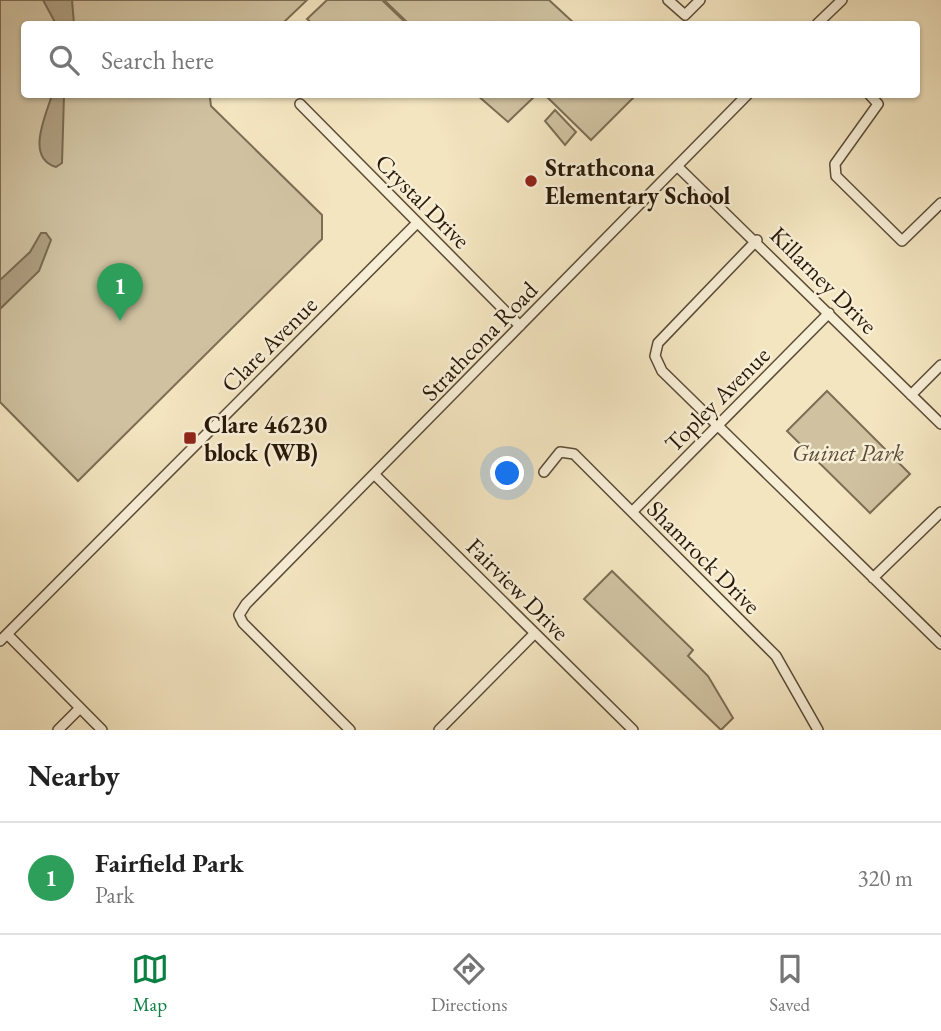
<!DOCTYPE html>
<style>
:root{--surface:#fff;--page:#f6f6f6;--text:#222;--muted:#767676;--line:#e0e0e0;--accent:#0b8043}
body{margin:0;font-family:"EB Garamond",serif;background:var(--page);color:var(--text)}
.you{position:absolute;left:508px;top:474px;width:24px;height:24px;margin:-18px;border:5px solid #fff;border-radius:50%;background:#1a73e8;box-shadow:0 0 0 10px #1a73e833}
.badge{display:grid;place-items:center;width:46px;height:46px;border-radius:50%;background:var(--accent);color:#fff;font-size:23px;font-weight:700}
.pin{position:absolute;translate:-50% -58px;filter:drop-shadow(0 2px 4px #0008)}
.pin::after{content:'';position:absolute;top:37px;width:24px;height:21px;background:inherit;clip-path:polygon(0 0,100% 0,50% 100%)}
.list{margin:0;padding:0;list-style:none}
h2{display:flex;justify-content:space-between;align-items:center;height:91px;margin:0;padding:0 28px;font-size:30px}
h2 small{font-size:23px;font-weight:400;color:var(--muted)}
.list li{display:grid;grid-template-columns:46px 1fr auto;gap:21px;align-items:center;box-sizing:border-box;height:112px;padding:0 28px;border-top:2px solid var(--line)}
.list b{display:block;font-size:26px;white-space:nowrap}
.list p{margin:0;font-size:23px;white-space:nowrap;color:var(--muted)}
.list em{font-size:23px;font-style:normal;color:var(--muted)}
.icon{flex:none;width:38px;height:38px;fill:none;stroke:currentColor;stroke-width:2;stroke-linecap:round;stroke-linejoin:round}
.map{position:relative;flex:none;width:941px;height:730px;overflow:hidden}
.search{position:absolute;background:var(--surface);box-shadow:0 2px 5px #0004;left:21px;right:21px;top:21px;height:77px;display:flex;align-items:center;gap:18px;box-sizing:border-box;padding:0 24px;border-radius:7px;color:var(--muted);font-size:26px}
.sheet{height:203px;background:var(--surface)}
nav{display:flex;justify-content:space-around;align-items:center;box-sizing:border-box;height:98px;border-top:2px solid var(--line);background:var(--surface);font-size:19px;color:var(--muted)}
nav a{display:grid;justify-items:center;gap:4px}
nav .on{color:var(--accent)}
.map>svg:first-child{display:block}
</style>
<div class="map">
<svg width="941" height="730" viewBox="0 0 941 730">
<rect width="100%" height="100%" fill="#f3e5c0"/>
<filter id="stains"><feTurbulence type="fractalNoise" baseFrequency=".00286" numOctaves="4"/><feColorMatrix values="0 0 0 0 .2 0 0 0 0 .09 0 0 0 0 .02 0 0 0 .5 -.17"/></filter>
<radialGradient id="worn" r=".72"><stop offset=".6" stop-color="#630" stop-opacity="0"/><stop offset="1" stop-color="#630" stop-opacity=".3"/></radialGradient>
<path fill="#d0c2a1" stroke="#7c6d54" stroke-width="2" d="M 0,0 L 307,0 L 282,24 L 24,24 L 24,94 L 213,95 L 210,98 L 211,106 L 322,215 L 322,239 L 78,481 L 0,402 Z
M 327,0 L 382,0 L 407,24 L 313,24 L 307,19 Z
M 384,0 L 549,0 L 575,24 L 409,24 Z
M 477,95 L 536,95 L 508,122 Z
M 545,95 L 636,95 L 591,140 Z
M 555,110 L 576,132 L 565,145 L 545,121 Z
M 827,391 L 910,474 L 870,513 L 787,431 Z
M 612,571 L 693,650 L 688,656 L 708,676 L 733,718 L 721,730 L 584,599 Z"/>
<path fill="#ae9f81" stroke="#786951" stroke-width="2" d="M 43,0 L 72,0 L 74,24 L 56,24 Z
M 52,95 L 64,95 L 62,163 L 56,167 C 25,158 46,115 52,95 Z
M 41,233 L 46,233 L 51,240 L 39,271 L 0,309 L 0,280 L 30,252 Z"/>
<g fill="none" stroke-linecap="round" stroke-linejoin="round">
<defs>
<path id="street" d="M 668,0 L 685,15 L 700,0
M 817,24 L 842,0
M 869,94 L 878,104 L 835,164 L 836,176 L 902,241 L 941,203
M 300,104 L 520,326
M 677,166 L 941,424
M 757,240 L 658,343 L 655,356 L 662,371 L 941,644
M 911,395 L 941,365
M 544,472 L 560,452 L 574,454 L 776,656 L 818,730
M 375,475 L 633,730
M 632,512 L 829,313
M 873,578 L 941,512
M 7,634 L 102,730
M 0,641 L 417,223
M 58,730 L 80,708
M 350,730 L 243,623 L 239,615 L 246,604 L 748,94
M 439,730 L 535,633"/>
</defs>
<use href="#street" stroke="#5b4b36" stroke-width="12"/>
<use href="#street" stroke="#f7eed6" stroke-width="9"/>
</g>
<g fill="#8f2418" stroke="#f7eed6" stroke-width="2.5">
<circle cx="531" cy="181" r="7"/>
<rect x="183" y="431" width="14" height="14" rx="3.5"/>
</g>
<g text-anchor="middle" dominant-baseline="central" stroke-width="5" stroke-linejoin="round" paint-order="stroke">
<g font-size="24" font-weight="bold" fill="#281808" stroke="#f7eed6" text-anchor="start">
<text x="545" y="167">Strathcona<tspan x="545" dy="28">Elementary School</tspan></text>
<text x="204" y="424">Clare 46230<tspan x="204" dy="28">block (WB)</tspan></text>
</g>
<g font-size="24" fill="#281808" stroke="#f7eed6">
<text transform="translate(423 201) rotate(45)">Crystal Drive</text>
<text transform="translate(824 280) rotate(45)">Killarney Drive</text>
<text transform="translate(479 341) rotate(-46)">Strathcona Road</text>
<text transform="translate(269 344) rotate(-45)">Clare Avenue</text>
<text transform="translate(717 399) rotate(-45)">Topley Avenue</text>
<text transform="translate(704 557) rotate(45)">Shamrock Drive</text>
<text transform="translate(518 589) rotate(45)">Fairview Drive</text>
</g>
<g font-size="24" font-style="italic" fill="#5a4b36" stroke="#f7eed6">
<text x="848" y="452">Guinet Park</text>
</g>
</g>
<rect width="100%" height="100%" filter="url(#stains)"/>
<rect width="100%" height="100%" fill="url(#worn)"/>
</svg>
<div class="you"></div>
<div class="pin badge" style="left:120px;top:321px;background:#2e9e5b">1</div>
<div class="search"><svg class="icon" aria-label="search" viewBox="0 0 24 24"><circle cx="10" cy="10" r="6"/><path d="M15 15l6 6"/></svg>Search here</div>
</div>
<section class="sheet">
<h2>Nearby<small></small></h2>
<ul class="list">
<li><span class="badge" style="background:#2e9e5b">1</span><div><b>Fairfield Park</b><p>Park</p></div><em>320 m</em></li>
</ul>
</section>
<nav>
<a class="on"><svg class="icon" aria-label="map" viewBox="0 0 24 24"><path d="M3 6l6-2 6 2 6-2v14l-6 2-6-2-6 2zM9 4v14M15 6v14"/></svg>Map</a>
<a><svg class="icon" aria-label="directions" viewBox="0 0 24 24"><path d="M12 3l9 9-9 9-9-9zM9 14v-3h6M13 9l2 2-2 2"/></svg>Directions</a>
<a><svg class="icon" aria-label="saved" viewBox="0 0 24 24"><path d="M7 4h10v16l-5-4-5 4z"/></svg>Saved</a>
</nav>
